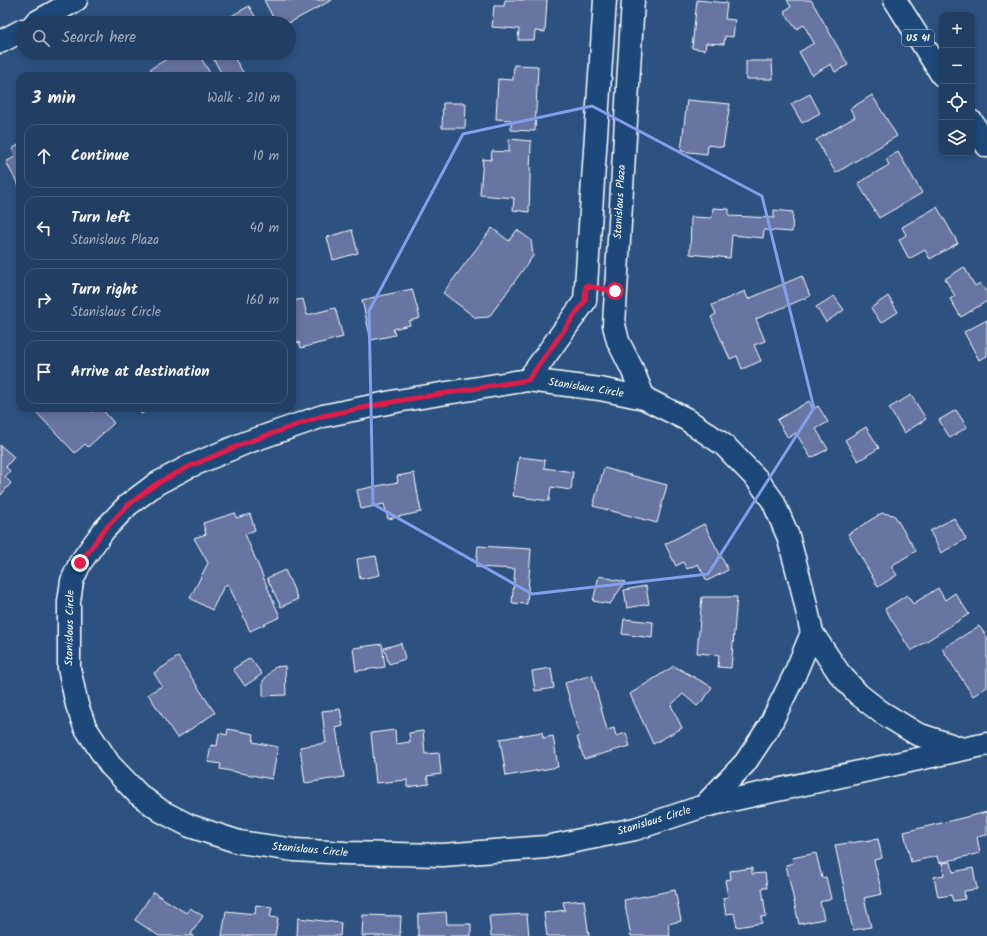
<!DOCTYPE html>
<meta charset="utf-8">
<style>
:root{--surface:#223e62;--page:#2a4568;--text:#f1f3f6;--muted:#a2aebe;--line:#3f5777}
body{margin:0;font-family:Kalam,sans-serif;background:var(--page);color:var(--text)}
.controls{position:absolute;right:12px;top:12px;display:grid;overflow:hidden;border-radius:8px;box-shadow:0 2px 10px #0003}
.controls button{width:36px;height:36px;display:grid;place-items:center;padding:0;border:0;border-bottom:1px solid var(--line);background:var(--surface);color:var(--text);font:20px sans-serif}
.stop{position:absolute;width:12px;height:12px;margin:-9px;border:3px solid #e11d48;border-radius:50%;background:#fff}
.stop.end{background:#e11d48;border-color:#fff;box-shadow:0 1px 4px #0008}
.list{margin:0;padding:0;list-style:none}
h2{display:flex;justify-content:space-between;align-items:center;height:52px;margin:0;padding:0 16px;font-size:17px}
h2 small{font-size:13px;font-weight:400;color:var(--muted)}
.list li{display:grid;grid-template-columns:26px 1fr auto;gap:12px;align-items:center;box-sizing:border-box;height:64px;margin:0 8px 8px;padding:0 8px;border:1px solid var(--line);border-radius:12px}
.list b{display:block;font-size:15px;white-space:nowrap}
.list p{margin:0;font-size:13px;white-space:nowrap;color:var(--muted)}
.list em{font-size:13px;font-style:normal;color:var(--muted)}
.icon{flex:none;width:22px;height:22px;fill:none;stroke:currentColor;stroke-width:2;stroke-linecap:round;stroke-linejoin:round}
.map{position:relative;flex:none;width:987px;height:936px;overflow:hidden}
.search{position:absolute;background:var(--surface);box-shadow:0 2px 10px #0003;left:16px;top:16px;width:280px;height:44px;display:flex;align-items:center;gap:10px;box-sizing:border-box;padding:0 14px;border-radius:22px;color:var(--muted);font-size:15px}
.panel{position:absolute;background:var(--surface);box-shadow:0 2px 10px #0003;left:16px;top:72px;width:280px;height:340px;border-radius:12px}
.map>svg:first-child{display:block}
</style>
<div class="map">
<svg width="987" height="936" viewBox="0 0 987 936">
<rect width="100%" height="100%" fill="#2d5282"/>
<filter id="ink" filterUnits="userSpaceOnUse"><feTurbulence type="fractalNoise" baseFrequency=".025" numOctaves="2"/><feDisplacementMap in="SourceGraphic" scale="8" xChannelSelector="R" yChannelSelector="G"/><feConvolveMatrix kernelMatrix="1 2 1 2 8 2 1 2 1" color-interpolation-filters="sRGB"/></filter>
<g filter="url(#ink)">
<path fill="#6674a1" stroke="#fff" d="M 264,0 L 332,0 L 289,23 L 276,23 Z
M 505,0 L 547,0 L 545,32 L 535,31 L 534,40 L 518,40 L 519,29 L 492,27 L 494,6 L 504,6 Z
M 697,0 L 727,3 L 725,19 L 735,20 L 733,37 L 725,36 L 724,44 L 706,43 L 705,50 L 692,48 Z
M 787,0 L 811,0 L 848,65 L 835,72 L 831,64 L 812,75 L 799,52 L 814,43 L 804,25 L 796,29 L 784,11 L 791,7 Z
M 249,6 L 259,23 L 219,23 Z
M 177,53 L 198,53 L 210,73 L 205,76 L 146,76 L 152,72 L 150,69 Z
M 210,53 L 245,53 L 235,59 L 244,74 L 241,76 L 223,76 Z
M 746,61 L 772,61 L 773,79 L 746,79 Z
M 514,65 L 538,66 L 535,131 L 511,130 L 511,120 L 496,119 L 498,79 L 513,80 Z
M 810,94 L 820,113 L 802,123 L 791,104 Z
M 872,95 L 897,136 L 836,173 L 816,140 L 855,117 L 850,109 Z
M 687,100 L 730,104 L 723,147 L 708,145 L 707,154 L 681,151 Z
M 443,103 L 466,103 L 465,128 L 442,128 Z
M 509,139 L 531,141 L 529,212 L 513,210 L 514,198 L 480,195 L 483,159 L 491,160 L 492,151 L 509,152 Z
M 20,144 L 20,188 L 6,162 L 16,156 L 12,149 Z
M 898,152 L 922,193 L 879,218 L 858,183 L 889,165 L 886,159 Z
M 937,207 L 958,243 L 930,259 L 925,250 L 909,259 L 899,240 L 906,235 L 902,227 Z
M 713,208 L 729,209 L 729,216 L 774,218 L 774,210 L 793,212 L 792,232 L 764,230 L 763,238 L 732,235 L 730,258 L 690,254 L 691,217 L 712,218 Z
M 492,228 L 509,241 L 517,230 L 531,240 L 533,256 L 489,317 L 476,318 L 443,293 Z
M 352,230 L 358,253 L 333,260 L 327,237 Z
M 964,267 L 975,286 L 980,283 L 987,293 L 987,301 L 961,317 L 950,299 L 955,296 L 945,279 Z
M 802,276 L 810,296 L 756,319 L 765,341 L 754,345 L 761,361 L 742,369 L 737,356 L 730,359 L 711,317 L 716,314 L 712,305 L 745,291 L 748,299 Z
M 412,289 L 420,318 L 409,321 L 410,325 L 393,329 L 395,335 L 371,340 L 362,300 Z
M 834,296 L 844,310 L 826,322 L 816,307 Z
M 888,296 L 898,312 L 881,323 L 871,308 Z
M 303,299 L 307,315 L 335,308 L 343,337 L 301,348 L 299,342 L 292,344 L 292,301 Z
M 987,320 L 987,356 L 979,360 L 964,332 Z
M 911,395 L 926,419 L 904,433 L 889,408 Z
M 809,401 L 813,409 L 818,406 L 828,422 L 816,429 L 828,449 L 811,458 L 796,433 L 788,438 L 777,420 Z
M 38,408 L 89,408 L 92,412 L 96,408 L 101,408 L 114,423 L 88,447 L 85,444 L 75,453 L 35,411 Z
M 138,408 L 152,408 L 141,414 Z
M 956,410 L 967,427 L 950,438 L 939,420 Z
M 866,427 L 879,448 L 858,461 L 845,440 Z
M 0,445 L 14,457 L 6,467 L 10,471 L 5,477 L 11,483 L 0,496 Z
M 519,457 L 545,460 L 544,468 L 573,472 L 571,490 L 551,487 L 549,501 L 513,496 Z
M 604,468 L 667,485 L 657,523 L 593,506 Z
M 414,473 L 421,512 L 388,519 L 384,504 L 361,509 L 357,490 L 398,482 L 397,476 Z
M 235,513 L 236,518 L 250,514 L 255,530 L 245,534 L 280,617 L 250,631 L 228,584 L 224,586 L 212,610 L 190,598 L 208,563 L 194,538 L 206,534 L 203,523 Z
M 882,513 L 894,515 L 916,551 L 891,566 L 897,575 L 878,587 L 848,534 Z
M 954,518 L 966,539 L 941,553 L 930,531 Z
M 704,524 L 728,570 L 707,581 L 698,564 L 687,569 L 683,562 L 676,566 L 665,544 Z
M 478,546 L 531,549 L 527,604 L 512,603 L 515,569 L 476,567 Z
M 376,556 L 380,575 L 360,579 L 357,559 Z
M 285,570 L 298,599 L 281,607 L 267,578 Z
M 599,576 L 625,582 L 610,604 L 593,601 Z
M 646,586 L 649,604 L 627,608 L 624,590 Z
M 938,588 L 945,600 L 955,593 L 969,614 L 911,651 L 885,609 L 907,595 L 913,604 Z
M 702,597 L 737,597 L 731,668 L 718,667 L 719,655 L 697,653 Z
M 624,619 L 653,622 L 652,638 L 622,634 Z
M 979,626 L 987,637 L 987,687 L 973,696 L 942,649 Z
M 401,643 L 405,659 L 389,664 L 384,648 Z
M 382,644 L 385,667 L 356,671 L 353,648 Z
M 178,657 L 215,713 L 177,738 L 148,694 L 162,686 L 154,673 Z
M 250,658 L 262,674 L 245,686 L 233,669 Z
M 285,666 L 286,695 L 263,696 L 263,681 L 275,667 Z
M 674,666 L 712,687 L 705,698 L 697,706 L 683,694 L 671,705 L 682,728 L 653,744 L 630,694 Z
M 551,668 L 554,688 L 535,691 L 532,671 Z
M 592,675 L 607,730 L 614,728 L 616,736 L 626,733 L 630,746 L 584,759 L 577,737 L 580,736 L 565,683 Z
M 340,709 L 343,726 L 336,728 L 344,777 L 305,783 L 300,747 L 326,743 L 322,711 Z
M 228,729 L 254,734 L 253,742 L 278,747 L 272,779 L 220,769 L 221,764 L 208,762 L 211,745 L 217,746 L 219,733 L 227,735 Z
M 395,730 L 396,744 L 410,742 L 409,733 L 423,731 L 425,754 L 439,753 L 441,774 L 427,776 L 429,784 L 407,787 L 407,780 L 376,783 L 371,733 Z
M 542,732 L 543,738 L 553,736 L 558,767 L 506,776 L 500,739 Z
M 987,812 L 987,835 L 977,837 L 980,853 L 939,863 L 937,856 L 911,862 L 904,832 Z
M 878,839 L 882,858 L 874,860 L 882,894 L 864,898 L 871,927 L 853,930 L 835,845 Z
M 816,853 L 822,878 L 826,877 L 831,899 L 820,902 L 824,919 L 799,924 L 786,865 L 793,863 L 792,858 Z
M 951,862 L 953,872 L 973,868 L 977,889 L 964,891 L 965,899 L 953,901 L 951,895 L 938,897 L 934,877 L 944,875 L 942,863 Z
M 752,868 L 752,874 L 765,873 L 767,888 L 762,888 L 766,916 L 761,917 L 762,923 L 737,927 L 734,913 L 726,914 L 723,898 L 728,897 L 725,880 L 731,879 L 730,871 Z
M 675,890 L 681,921 L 668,924 L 670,936 L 631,936 L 624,900 Z
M 153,892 L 186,913 L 190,908 L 203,916 L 191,934 L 194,936 L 159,936 L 135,920 Z
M 584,900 L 589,936 L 547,936 L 544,913 L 565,910 L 563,902 Z
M 256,905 L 272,907 L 270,917 L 278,918 L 275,936 L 222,936 L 226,911 L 255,914 Z
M 446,912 L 447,924 L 471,924 L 471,936 L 418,936 L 418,914 Z
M 527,914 L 529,936 L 491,936 L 489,916 Z
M 363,915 L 401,916 L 400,936 L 362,936 Z
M 298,918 L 341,923 L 340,936 L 297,936 Z"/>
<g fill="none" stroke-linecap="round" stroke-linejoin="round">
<defs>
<path id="minor" d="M 633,0 L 614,325 L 618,341 L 632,369 L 644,398
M 528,380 L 600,389 L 644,398 L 686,419 L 724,445 L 757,479 L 773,501 L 788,536 L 802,588 L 812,633 L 794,676 L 769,727 L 745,763 L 704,806 L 635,829 L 546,847 L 443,855 L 345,853 L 294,850 L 239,842 L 190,826 L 161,811 L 138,794 L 110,765 L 85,727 L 77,705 L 69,668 L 69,602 L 72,581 L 80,563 L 104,530 L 128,505 L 156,484 L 188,467 L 245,443 L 323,416 L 397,401 Z
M 528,380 L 585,301 L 605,0
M 812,633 L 839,673 L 858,694 L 881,712 L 917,734 L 963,749
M 704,806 L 987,744"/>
<path id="major" d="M 895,0 L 942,75
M 35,23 L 76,0
M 0,42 L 23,30
M 972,122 L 987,146"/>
</defs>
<use href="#minor" stroke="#fff" stroke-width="25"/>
<use href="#major" stroke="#fff" stroke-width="25"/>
<use href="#minor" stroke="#1f4a7a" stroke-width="22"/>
<use href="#major" stroke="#1f4a7a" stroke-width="22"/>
</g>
</g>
<g fill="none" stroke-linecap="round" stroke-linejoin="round" filter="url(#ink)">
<path stroke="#e11d48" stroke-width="5" d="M 80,563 L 104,530 L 128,505 L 156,484 L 188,467 L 245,443 L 322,416 L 397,401 L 528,380 L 585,301 L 586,286 L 615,291"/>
</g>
<path fill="none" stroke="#839eea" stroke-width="3" stroke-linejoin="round" d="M 592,106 L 762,196 L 814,408 L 708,574 L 532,594 L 373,504 L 369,311 L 463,134 Z"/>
<g text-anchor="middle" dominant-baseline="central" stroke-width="3" stroke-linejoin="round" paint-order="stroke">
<rect fill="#1f4a7a" stroke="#bcc9d7" stroke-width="1" x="902" y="30" width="32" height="16" rx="3"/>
<g font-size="10" font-weight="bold" fill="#fff">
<text x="918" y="38">US 41</text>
</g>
<g font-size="11" fill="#fff" stroke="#1f4a7a">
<text transform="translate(620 202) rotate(-87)">Stanislaus Plaza</text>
<text transform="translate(586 388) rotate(9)">Stanislaus Circle</text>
<text transform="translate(70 628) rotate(-89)">Stanislaus Circle</text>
<text transform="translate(654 821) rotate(-17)">Stanislaus Circle</text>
<text transform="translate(310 850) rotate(5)">Stanislaus Circle</text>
</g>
</g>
</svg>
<div class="controls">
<button>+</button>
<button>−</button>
<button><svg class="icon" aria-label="locate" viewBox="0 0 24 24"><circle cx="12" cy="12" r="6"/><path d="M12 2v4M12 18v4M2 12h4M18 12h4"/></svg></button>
<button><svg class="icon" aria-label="layers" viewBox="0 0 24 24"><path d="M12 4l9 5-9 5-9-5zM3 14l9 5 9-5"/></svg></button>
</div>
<div class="stop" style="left:615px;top:291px"></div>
<div class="stop end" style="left:80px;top:563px"></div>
<div class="search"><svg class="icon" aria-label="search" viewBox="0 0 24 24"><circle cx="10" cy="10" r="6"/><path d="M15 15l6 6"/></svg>Search here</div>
<section class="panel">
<h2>3 min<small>Walk · 210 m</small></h2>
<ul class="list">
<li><svg class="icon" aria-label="ahead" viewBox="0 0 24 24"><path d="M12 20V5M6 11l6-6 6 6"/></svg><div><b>Continue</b></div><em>10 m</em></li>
<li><svg class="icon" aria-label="left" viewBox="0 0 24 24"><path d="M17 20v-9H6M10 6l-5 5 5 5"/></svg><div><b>Turn left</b><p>Stanislaus Plaza</p></div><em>40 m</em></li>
<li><svg class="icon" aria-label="right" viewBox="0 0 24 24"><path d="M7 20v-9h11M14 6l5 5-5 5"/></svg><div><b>Turn right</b><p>Stanislaus Circle</p></div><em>160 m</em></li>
<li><svg class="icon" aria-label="arrive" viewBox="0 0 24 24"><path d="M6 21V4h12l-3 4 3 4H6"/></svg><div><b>Arrive at destination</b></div></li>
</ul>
</section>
</div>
